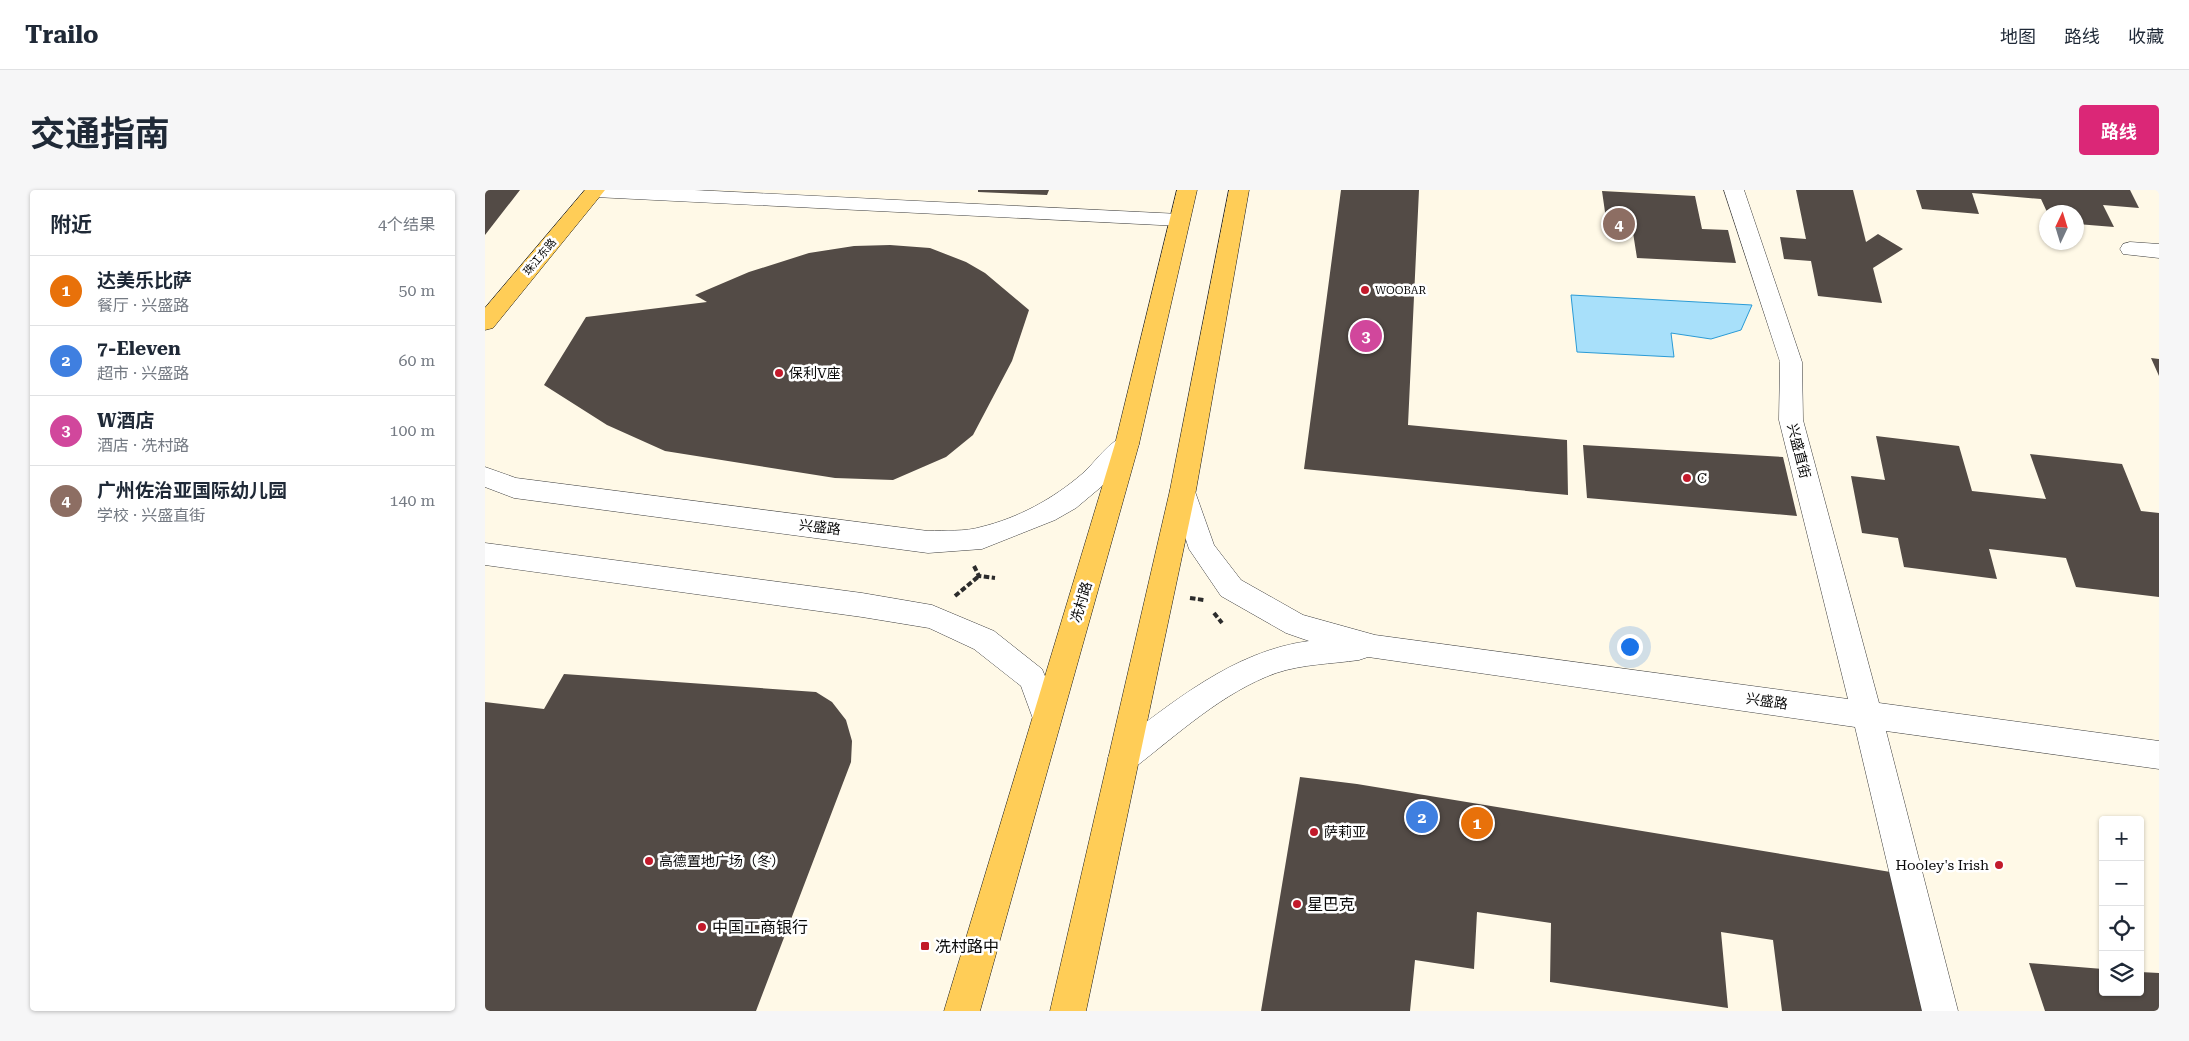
<!DOCTYPE html>
<html lang="zh">
<meta charset="utf-8">
<style>
:root{--surface:#fff;--page:#f6f6f7;--text:#1f2937;--muted:#747a83;--line:#e0e1e3;--accent:#db2777}
body{margin:0;font-family:"Roboto Serif","Noto Sans SC",serif;background:var(--page);color:var(--text)}
.controls{position:absolute;right:15px;bottom:15px;display:grid;overflow:hidden;border-radius:5px;box-shadow:0 1px 4px #0004}
.controls button{width:45px;height:45px;display:grid;place-items:center;padding:0;border:0;border-bottom:1px solid var(--line);background:var(--surface);color:var(--text);font:25px sans-serif}
.compass{position:absolute;left:1554px;top:15px;width:45px;height:45px;border-radius:50%;background:var(--surface);box-shadow:0 1px 4px #0004;rotate:4deg}
.you{position:absolute;left:1144px;top:456px;width:18px;height:18px;margin:-12px;border:4px solid #fff;border-radius:50%;background:#1a73e8;box-shadow:0 0 0 8px #1a73e833}
.badge{display:grid;place-items:center;width:32px;height:32px;border-radius:50%;background:var(--accent);color:#fff;font-size:16px;font-weight:700}
.pin{position:absolute;translate:-50% -50%;border:2px solid #fff;box-shadow:0 1px 5px #0006}
.list{margin:0;padding:0;list-style:none}
h2{display:flex;justify-content:space-between;align-items:center;height:65px;margin:0;padding:0 20px;font-size:21px}
h2 small{font-size:16px;font-weight:400;color:var(--muted)}
.list li{display:grid;grid-template-columns:32px 1fr auto;gap:15px;align-items:center;box-sizing:border-box;height:70px;padding:0 20px;border-top:1px solid var(--line)}
.list b{display:block;font-size:19px;white-space:nowrap}
.list p{margin:0;font-size:16px;white-space:nowrap;color:var(--muted)}
.list em{font-size:16px;font-style:normal;color:var(--muted)}
.icon{flex:none;width:28px;height:28px;fill:none;stroke:currentColor;stroke-width:2;stroke-linecap:round;stroke-linejoin:round}
.map{position:relative;flex:none;width:1674px;height:821px;overflow:hidden;border-radius:5px}
header{display:flex;align-items:center;gap:30px;box-sizing:border-box;height:70px;padding:0 25px;background:var(--surface);border-bottom:1px solid var(--line)}
header strong{font-size:24px}
nav{display:flex;gap:28px;margin-inline-start:auto;font-size:18px}
.intro{display:flex;align-items:center;justify-content:space-between;box-sizing:border-box;height:120px;padding:0 30px}
h1{margin:0;font-size:35px}
.button{padding:12px 22px;border-radius:5px;background:var(--accent);color:#fff;font-size:18px;font-weight:700}
main{display:flex;gap:30px;padding:0 30px}
aside{flex:1;background:var(--surface);border-radius:5px;box-shadow:0 1px 4px #0004}
.map>svg:first-child{display:block}
</style>
<header>
<strong>Trailo</strong>
<nav><a>地图</a><a>路线</a><a>收藏</a></nav>
</header>
<div class="intro"><h1>交通指南</h1><a class="button">路线</a></div>
<main>
<aside>
<h2>附近<small>4个结果</small></h2>
<ul class="list">
<li><span class="badge" style="background:#e8710a">1</span><div><b>达美乐比萨</b><p>餐厅 · 兴盛路</p></div><em>50 m</em></li>
<li><span class="badge" style="background:#3f7fe0">2</span><div><b>7-Eleven</b><p>超市 · 兴盛路</p></div><em>60 m</em></li>
<li><span class="badge" style="background:#d1479c">3</span><div><b>W酒店</b><p>酒店 · 冼村路</p></div><em>100 m</em></li>
<li><span class="badge" style="background:#8d6e63">4</span><div><b>广州佐治亚国际幼儿园</b><p>学校 · 兴盛直街</p></div><em>140 m</em></li>
</ul>
</aside>
<div class="map">
<svg width="1674" height="821" viewBox="0 0 1674 821">
<rect width="100%" height="100%" fill="#fff9e7"/>
<path fill="#a8e0fa" stroke="#2a9bd6" d="M 1086,105 L 1267,115 L 1256,140 L 1226,149 L 1186,143 L 1189,167 L 1092,162 Z"/>
<path fill="#534b46" d="M 0,0 L 35,0 L 0,45 Z
M 493,0 L 564,0 L 562,5 L 493,2 Z
M 856,0 L 934,0 L 923,235 L 1082,250 L 1083,305 L 819,279 Z
M 1311,0 L 1368,0 L 1381,52 L 1393,44 L 1418,59 L 1388,78 L 1397,113 L 1333,106 L 1326,71 L 1299,69 L 1295,47 L 1321,49 Z
M 1431,0 L 1645,0 L 1654,18 L 1618,15 L 1629,37 L 1592,34 L 1592,22 L 1562,22 L 1556,9 L 1487,3 L 1494,24 L 1437,19 Z
M 1117,1 L 1210,6 L 1217,39 L 1243,40 L 1251,73 L 1152,68 L 1146,30 L 1121,29 Z
M 405,55 L 445,58 L 481,72 L 500,83 L 544,120 L 527,171 L 488,245 L 461,267 L 408,290 L 350,288 L 180,261 L 122,235 L 59,195 L 101,127 L 222,112 L 210,105 L 264,82 L 324,63 L 369,56 Z
M 1666,168 L 1674,169 L 1674,186 Z
M 1391,246 L 1474,256 L 1487,301 L 1561,309 L 1545,264 L 1637,274 L 1656,321 L 1674,323 L 1674,407 L 1591,397 L 1581,368 L 1504,359 L 1512,389 L 1419,377 L 1413,348 L 1377,343 L 1366,286 L 1400,290 Z
M 1098,255 L 1298,267 L 1312,326 L 1102,308 Z
M 79,484 L 331,502 L 347,512 L 361,530 L 367,551 L 366,572 L 271,821 L 0,821 L 0,512 L 59,519 Z
M 815,587 L 872,594 L 1436,687 L 1444,821 L 1297,821 L 1288,750 L 1236,742 L 1243,818 L 1065,792 L 1066,733 L 992,722 L 989,779 L 930,770 L 925,821 L 776,821 Z
M 1544,773 L 1618,779 L 1618,802 L 1655,802 L 1655,782 L 1674,783 L 1674,821 L 1560,821 Z"/>
<g fill="none" stroke-linecap="round" stroke-linejoin="round">
<defs>
<path id="minor" d="M 101,0 L 209,0 L 695,24 L 702,26 L 705,30 L 702,34 L 695,36 L 110,7 L 103,5 Z
M 1239,0 L 1259,0 L 1317,172 L 1318,230 L 1394,513 L 1674,551 L 1674,579 L 1401,541 L 1473,821 L 1437,821 L 1370,537 L 883,467 L 874,470 C 846,474 818,474 791,483 C 738,502 693,544 649,578 L 638,582 L 627,578 L 623,568 L 627,558 C 687,513 748,461 824,451 L 801,443 L 736,406 L 704,359 L 685,300 L 689,293 L 698,290 L 707,293 L 729,355 L 756,390 L 818,425 L 890,445 L 1363,509 L 1294,230 L 1295,172 Z
M 1645,52 L 1674,54 L 1674,68 L 1638,64 L 1635,59 L 1638,54 Z
M 642,245 L 651,248 L 654,254 L 651,260 L 616,297 L 591,318 L 570,330 L 497,359 L 443,363 L 29,308 L 0,297 L 0,277 L 31,288 L 443,341 C 460,340 480,342 496,337 C 533,328 568,309 597,284 C 611,272 623,251 642,245 Z
M 0,353 L 377,403 L 447,415 L 509,441 L 557,479 L 577,527 L 573,537 L 562,541 L 551,537 L 536,496 L 489,459 L 444,438 L 377,427 L 0,375 Z"/>
<path id="major" d="M 100,0 L 120,0 L 8,138 L 0,140 L 0,118 Z
M 692,0 L 712,0 L 654,254 L 495,821 L 459,821 L 630,254 Z
M 744,0 L 764,0 L 711,300 L 601,821 L 565,821 L 685,300 Z"/>
</defs>
<use href="#minor" stroke="#3d3d3d" stroke-width="1"/>
<use href="#major" stroke="#1b1b1b" stroke-width="1"/>
<path stroke="#2c2c2c" stroke-width="4" stroke-dasharray="5.5 2.5" stroke-linecap="butt" d="M 489,376 L 494,386 L 510,388
M 470,406 L 494,386
M 705,408 L 719,410
M 729,423 L 737,433"/>
<use href="#minor" fill="#fff" fill-rule="evenodd"/>
<use href="#major" fill="#ffcd57" fill-rule="evenodd"/>
</g>
<g fill="#c21a2b" stroke="#fff" stroke-width="2">
<circle cx="880" cy="100" r="5"/>
<circle cx="294" cy="183" r="5"/>
<circle cx="1202" cy="288" r="5"/>
<circle cx="829" cy="642" r="5"/>
<circle cx="164" cy="671" r="5"/>
<circle cx="1514" cy="675" r="5"/>
<circle cx="812" cy="714" r="5"/>
<circle cx="217" cy="737" r="5"/>
<rect x="435" y="751" width="10" height="10" rx="2.5"/>
</g>
<g text-anchor="middle" dominant-baseline="central" stroke-width="5" stroke-linejoin="round" paint-order="stroke">
<g font-size="11" fill="#0a0a0a" stroke="#fff">
<text transform="translate(55 67) rotate(-50)">珠江东路</text>
</g>
<g font-size="11" fill="#0a0a0a" stroke="#fff" text-anchor="start">
<text x="890" y="100">WOOBAR</text>
</g>
<g font-size="14" fill="#0a0a0a" stroke="#fff" text-anchor="start">
<text x="304" y="183">保利V座</text>
<text x="1212" y="288">C</text>
<text x="839" y="642">萨莉亚</text>
<text x="174" y="671">高德置地广场（冬）</text>
<text x="1504" y="675" text-anchor="end">Hooley's Irish</text>
</g>
<g font-size="14" fill="#0a0a0a" stroke="#fff">
<text transform="translate(1314 261) rotate(76)">兴盛直街</text>
<text transform="translate(335 337) rotate(7)">兴盛路</text>
<text transform="translate(596 412) rotate(-73)">冼村路</text>
<text transform="translate(1282 511) rotate(8)">兴盛路</text>
</g>
<g font-size="16" fill="#0a0a0a" stroke="#fff" text-anchor="start">
<text x="822" y="714">星巴克</text>
<text x="227" y="737">中国工商银行</text>
<text x="450" y="756">冼村路中</text>
</g>
</g>
</svg>
<div class="controls">
<button>+</button>
<button>−</button>
<button><svg class="icon" aria-label="locate" viewBox="0 0 24 24"><circle cx="12" cy="12" r="6"/><path d="M12 2v4M12 18v4M2 12h4M18 12h4"/></svg></button>
<button><svg class="icon" aria-label="layers" viewBox="0 0 24 24"><path d="M12 4l9 5-9 5-9-5zM3 14l9 5 9-5"/></svg></button>
</div>
<svg class="compass" viewBox="-18 -18 36 36"><path d="M0-13l5 13h-10z" fill="#e53935"/><path d="M0 13l5-13h-10z" fill="#747a83"/></svg>
<div class="you"></div>
<div class="pin badge" style="left:992px;top:633px;background:#e8710a">1</div>
<div class="pin badge" style="left:937px;top:627px;background:#3f7fe0">2</div>
<div class="pin badge" style="left:881px;top:146px;background:#d1479c">3</div>
<div class="pin badge" style="left:1134px;top:34px;background:#8d6e63">4</div>
</div>
</main>
